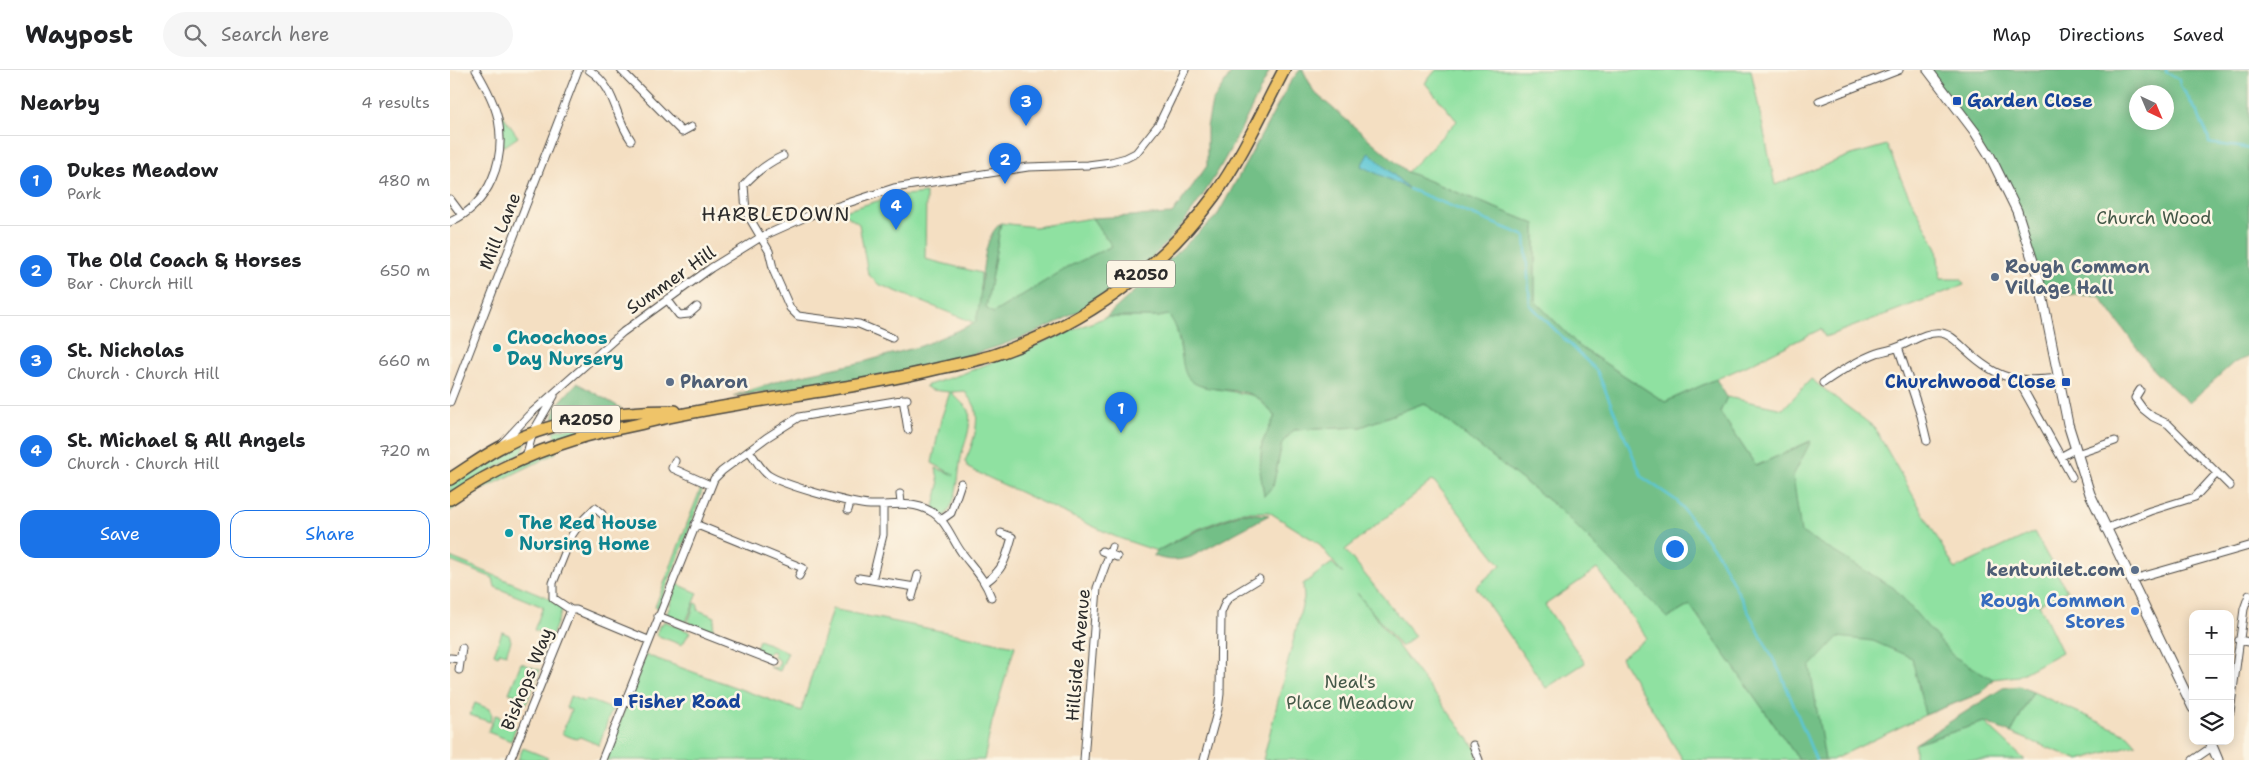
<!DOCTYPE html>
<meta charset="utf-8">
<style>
:root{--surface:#fff;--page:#f6f6f6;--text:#202124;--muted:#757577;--line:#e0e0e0;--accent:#1a73e8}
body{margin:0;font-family:"Shantell Sans",sans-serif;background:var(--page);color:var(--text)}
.controls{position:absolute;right:15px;bottom:15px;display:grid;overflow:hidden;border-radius:10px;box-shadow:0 2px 12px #0003}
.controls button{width:45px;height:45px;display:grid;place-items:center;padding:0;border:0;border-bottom:1px solid var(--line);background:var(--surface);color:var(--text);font:25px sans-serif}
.compass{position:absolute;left:1679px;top:15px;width:45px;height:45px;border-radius:50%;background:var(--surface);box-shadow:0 2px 12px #0003;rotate:136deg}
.you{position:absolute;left:1224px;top:478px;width:18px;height:18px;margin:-12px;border:4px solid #fff;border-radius:50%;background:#1a73e8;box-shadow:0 0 0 8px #1a73e833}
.badge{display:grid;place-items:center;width:32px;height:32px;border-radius:50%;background:var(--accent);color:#fff;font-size:16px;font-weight:700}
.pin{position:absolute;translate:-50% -41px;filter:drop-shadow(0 1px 2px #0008)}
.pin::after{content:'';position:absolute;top:26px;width:18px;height:15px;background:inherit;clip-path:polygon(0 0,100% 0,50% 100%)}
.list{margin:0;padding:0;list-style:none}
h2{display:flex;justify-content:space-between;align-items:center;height:65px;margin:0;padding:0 20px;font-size:21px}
h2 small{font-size:16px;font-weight:400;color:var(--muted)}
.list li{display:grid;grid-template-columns:32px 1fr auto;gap:15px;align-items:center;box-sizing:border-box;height:90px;padding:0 20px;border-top:1px solid var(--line)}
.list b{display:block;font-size:19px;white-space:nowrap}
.list p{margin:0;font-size:16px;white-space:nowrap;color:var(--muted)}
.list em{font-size:16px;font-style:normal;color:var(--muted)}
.actions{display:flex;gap:10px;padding:15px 20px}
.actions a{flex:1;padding:11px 0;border:1px solid var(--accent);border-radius:15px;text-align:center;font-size:18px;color:var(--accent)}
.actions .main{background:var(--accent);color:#fff}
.icon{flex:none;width:28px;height:28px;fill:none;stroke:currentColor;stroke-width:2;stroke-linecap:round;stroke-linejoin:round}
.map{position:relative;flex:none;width:1799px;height:690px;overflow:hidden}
header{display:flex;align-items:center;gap:30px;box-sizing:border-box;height:70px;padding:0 25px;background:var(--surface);border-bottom:1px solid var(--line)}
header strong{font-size:24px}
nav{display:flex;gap:28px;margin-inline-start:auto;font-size:18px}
.search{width:350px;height:45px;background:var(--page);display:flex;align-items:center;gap:12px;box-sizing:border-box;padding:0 18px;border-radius:28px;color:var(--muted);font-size:19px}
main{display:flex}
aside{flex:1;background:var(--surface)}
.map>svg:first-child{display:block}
</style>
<header>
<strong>Waypost</strong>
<div class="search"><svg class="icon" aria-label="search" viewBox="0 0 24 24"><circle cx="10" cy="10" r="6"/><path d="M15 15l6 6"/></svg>Search here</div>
<nav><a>Map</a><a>Directions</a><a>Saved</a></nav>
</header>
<main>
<aside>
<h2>Nearby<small>4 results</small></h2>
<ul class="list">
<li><span class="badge">1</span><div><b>Dukes Meadow</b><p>Park</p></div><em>480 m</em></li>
<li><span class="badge">2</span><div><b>The Old Coach &amp; Horses</b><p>Bar · Church Hill</p></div><em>650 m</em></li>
<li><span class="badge">3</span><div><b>St. Nicholas</b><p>Church · Church Hill</p></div><em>660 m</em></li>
<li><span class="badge">4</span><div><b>St. Michael &amp; All Angels</b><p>Church · Church Hill</p></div><em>720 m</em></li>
</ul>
<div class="actions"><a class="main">Save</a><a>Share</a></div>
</aside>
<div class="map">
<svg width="1799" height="690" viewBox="0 0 1799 690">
<rect width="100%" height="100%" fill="#fcf5e5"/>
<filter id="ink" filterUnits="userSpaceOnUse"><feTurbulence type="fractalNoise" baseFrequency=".02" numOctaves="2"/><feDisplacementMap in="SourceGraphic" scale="10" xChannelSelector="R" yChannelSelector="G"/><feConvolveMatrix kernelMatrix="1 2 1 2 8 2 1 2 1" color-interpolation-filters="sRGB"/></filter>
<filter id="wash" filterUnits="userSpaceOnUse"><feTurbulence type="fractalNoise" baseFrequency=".0096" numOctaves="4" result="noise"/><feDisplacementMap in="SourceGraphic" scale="20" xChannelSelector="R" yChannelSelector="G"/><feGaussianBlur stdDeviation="1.12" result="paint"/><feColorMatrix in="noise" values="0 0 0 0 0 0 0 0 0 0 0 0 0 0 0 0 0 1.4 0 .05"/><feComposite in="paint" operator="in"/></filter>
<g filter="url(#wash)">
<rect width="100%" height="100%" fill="#f4dfc2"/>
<path fill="#8fe1a1" stroke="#5d8666" d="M 986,0 L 1301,0 L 1325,115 L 1398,86 L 1437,75 L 1454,116 L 1487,178 L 1490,209 L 1511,209 L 1514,215 L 1375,267 L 1371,259 L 1298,295 L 1215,332 L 1130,277 L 1085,231 L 1085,154 L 957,102 L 1007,51 L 975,13 Z
M 48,38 L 68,67 L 55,76 L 53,75 Z
M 476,123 L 475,189 L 531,203 L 530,241 L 525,253 L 428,214 L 418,204 L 409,154 L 391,142 L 444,126 Z
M 642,148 L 662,176 L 620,196 L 543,243 L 536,238 L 551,153 L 585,157 Z
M 718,245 L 725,252 L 734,296 L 751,316 L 806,326 L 825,346 L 812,373 L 810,400 L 814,425 L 823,416 L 832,373 L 844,360 L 911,357 L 974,333 L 1108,438 L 1218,548 L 1240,535 L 1349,690 L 1233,690 L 1171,588 L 1197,568 L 1147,499 L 1095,535 L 1135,593 L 1096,618 L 1026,517 L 1051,495 L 983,410 L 895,480 L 965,566 L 951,577 L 907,523 L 1010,657 L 1027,681 L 1029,690 L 813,690 L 854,528 L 853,514 L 882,493 L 893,504 L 868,473 L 819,442 L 792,442 L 743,461 L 707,481 L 666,467 L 518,398 L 515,391 C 522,377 530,354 525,337 C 523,331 517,327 515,321 L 501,322 L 519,340 C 522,364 513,372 510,393 C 508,411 507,432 494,447 L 484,437 L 489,415 L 486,398 L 504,405 L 482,393 L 491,349 L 500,322 L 481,320 L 475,316 L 512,304 L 656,247 L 708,247 Z
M 1361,309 L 1424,357 L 1505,499 L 1584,462 L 1617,521 L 1589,534 L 1612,582 L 1568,606 L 1543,609 L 1531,623 L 1475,645 L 1382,690 L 1375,690 L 1274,479 L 1360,371 L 1306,396 L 1270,342 L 1277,327 L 1333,339 Z
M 204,346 L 106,371 L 103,361 L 161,350 Z
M 77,370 L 73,381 L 67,386 L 0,424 L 0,413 Z
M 105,380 L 106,383 L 98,387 L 27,422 L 0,441 L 0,434 L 46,406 Z
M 252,415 C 256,423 214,522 208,538 L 205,537 Z
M 0,487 L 99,528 L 105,534 L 113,538 L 102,566 L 84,560 L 93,537 L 45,517 L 43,508 L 0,491 Z
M 227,514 L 248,523 L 236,552 L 217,544 Z
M 245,533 L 248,535 L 248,540 L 265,547 L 262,562 L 238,552 Z
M 382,539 L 565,576 L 542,652 L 534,690 L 155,690 L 196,585 L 351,641 Z
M 214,551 L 240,562 L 232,575 L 206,565 L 210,554 L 212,555 Z
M 52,562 L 59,565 L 61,571 L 56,584 L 50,582 L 48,586 L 44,584 Z
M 309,570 L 338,582 L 330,601 L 319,597 L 327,598 L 330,591 L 324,587 L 324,582 L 321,581 L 317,585 L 305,581 Z
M 71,593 L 90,600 L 76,634 L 69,630 L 66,625 L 59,623 Z
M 1583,622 L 1678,665 L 1686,674 L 1629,690 L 1561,663 Z
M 120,626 L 134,632 L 136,629 L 162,639 L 149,675 L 130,667 L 126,669 L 112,664 L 121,640 L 116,638 Z
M 25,633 L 39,639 L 42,645 L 40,652 L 20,645 Z
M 45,645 L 49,646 L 51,651 L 66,657 L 61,671 L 38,662 Z
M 1534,652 L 1575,690 L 1465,690 L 1465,674 Z
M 73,678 L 98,688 L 97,690 L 68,690 Z"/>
<path fill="#73bf87" stroke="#4f7559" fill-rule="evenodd" d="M 783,0 L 820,0 C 790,61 762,123 715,174 C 610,289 429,309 283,326 L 334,309 L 413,292 L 471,276 L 525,253 C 535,227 527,171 551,153 L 536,238 L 543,243 L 620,196 L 662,176 L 642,148 L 722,144 L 757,96 L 757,57 L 762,32 Z
M 850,0 L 853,0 L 864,22 L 957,102 L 1085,154 L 1085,231 L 1130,277 L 1215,332 L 1266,309 L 1277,327 L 1270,342 L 1306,396 L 1361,371 L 1343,406 L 1351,462 L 1444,518 L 1503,586 L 1543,609 L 1531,623 L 1475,645 L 1462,588 L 1423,571 L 1388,567 L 1360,597 L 1375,690 L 1349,690 L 1240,535 L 1218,548 L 1108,438 L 974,333 L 911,357 L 844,360 L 832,373 L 823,416 L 814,426 L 810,400 L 812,373 L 825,346 C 819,340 813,331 806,327 C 789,316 753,324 739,309 C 728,297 735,262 718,245 L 709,247 L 656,247 L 767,146 L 841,11 Z
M 1478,0 L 1799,0 L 1799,287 L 1783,293 L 1739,333 L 1704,301 L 1649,226 L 1591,223 L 1551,107 ZM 1686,22 L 1716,22 L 1716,52 L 1686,52 Z
M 127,313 L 171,338 L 103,349 L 107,335 Z
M 793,443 L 819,445 L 741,487 C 728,491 717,491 704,486 L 705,482 L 746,461 Z
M 1569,616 L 1583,622 L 1561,663 L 1534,652 L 1465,674 L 1553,618 Z"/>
<path fill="#5bc6d5" stroke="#437880" d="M 919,82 L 959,119 L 911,96 Z"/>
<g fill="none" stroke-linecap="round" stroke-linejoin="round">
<path stroke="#5bc6d5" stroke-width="2.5" d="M 1716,0 L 1716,2 L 1730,10 L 1730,17 C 1738,23 1740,35 1748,42 C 1750,54 1759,61 1759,73 C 1773,76 1785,75 1799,79
M 959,119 L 1075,166 L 1080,235 L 1147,301 L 1192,407 L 1227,431 L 1268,484 L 1331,604 L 1366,690"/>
</g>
</g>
<g filter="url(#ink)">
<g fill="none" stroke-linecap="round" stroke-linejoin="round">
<defs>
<path id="minor" d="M 139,0 C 166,17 164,46 181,70
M 171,0 L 232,62 L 241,57
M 1369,31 L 1449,0
M 333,86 C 317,93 306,102 294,115 L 296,142 L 319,181 L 324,202 L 340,238 L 348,246 L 409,254 L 442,268
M 0,129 L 12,145
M 0,152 C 40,134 56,90 48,49 C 44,31 35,15 26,0
M 217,229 L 229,245 L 239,244 L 247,237
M 1448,277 L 1471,346 L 1477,371
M 1568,310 L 1622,407
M 1373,313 C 1389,302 1408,290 1427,283 C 1434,281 1441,280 1448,277 C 1461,272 1477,261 1491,263 C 1501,264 1509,274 1516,280 C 1548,310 1566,313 1609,308
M 1690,320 L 1685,328 L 1693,339 L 1703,347 L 1718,354 L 1780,416
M 453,329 L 458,360
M 0,332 L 128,0
M 52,374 L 79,345 L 173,262 L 261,198 L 311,167 L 358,146 L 444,118 L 578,97 L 638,95 L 661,92 L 676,88 L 686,83 L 709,54 L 735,0
M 299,381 C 305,388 310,399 318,405 C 333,415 401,434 420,435 C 442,436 460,430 480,441 C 496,449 502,470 512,483 C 524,499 534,508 541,527
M 1627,384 L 1665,371
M 1612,386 L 1625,379
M 76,387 L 83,362 L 104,326
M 225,391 L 222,398 L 260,415
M 450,424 L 451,433
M 398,440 L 400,433
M 152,444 L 145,438 L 131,452 L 122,465 L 103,513 L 103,528 L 121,540 L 126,540 L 198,570
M 491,450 L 501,443 L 511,413
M 245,454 L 353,498 L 349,506
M 1655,459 L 1700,441 L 1745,427 L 1767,403
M 652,481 L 667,487
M 409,508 L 465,517
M 422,510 L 433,465 L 433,436
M 1680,510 L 1799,476
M 536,512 C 554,499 556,488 562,467 L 551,463
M 462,527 L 468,505
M 208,546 L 326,592
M 1789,570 L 1799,572
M 0,588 L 11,589
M 9,600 L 12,578
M 1780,642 L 1794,539 L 1799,525
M 1023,675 L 1029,690
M 60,690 L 121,540
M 152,690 L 264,409 L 272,401 L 316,368 L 349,347 L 457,329
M 634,690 L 647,518 L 662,477
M 754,690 L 768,639 L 770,624 L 771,543 L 776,531 L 781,526 L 809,509
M 1743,690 L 1762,677"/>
<path id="tertiary" d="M 1478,0 L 1525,62 L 1540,86 L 1567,141 L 1589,210 L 1618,354 L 1640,424 L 1743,638
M 1760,671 L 1768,690"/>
<path id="primary" d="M 0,409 C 16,399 32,387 49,378 C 103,349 165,341 225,341
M 0,429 C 40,402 83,382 129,368 C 151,361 175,358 197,352 C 293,329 393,322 490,298 C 509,294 529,290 547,284 C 634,254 710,200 764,126 C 792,87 812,42 834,0"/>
</defs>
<use href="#minor" stroke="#494642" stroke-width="9"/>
<use href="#tertiary" stroke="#494642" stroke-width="11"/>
<use href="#primary" stroke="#494642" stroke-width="14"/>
<use href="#minor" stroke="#fff" stroke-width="7"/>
<use href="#tertiary" stroke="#fff" stroke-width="9"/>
<use href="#primary" stroke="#efc469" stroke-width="11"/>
</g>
</g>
<g fill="#1a4fb4" stroke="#fcf5e5" stroke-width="2">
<rect x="1502" y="26" width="10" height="10" rx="2.5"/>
<rect x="1611" y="307" width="10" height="10" rx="2.5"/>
<rect x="163" y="627" width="10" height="10" rx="2.5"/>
</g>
<g fill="#5c6f8a" stroke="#fcf5e5" stroke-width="2">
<circle cx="1545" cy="207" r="5"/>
<circle cx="220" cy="312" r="5"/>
<circle cx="1685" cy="500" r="5"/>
</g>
<g fill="#0f9aa8" stroke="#fcf5e5" stroke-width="2">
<circle cx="47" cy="278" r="5"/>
<circle cx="59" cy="463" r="5"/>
</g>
<circle fill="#3f7fe0" stroke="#fcf5e5" stroke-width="2" cx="1685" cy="541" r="5"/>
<g text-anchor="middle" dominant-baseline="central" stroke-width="5" stroke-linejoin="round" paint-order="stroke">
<g fill="#fcf5e5" stroke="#6a6863" stroke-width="1">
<rect x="657" y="190.5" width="68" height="27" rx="4"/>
<rect x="102" y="335.5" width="68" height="27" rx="4"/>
</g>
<g font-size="16" font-weight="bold" fill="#2b2b2b">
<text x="691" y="204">A2050</text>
<text x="136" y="349">A2050</text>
</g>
<g font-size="18" font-weight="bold" fill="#164399" stroke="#fcf5e5" text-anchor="start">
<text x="1517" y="31">Garden Close</text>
<text x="1606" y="312" text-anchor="end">Churchwood Close</text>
<text x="178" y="632">Fisher Road</text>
</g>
<g font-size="18" fill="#445848" stroke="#fcf5e5">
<text x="1704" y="148">Church Wood</text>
<text x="900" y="612">Neal's<tspan x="900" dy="21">Place Meadow</tspan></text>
</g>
<g font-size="18" fill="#2b2b2b" stroke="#fcf5e5">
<text transform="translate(50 161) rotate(-68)">Mill Lane</text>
<text transform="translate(221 210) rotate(-35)">Summer Hill</text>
<text transform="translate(628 585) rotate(-85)">Hillside Avenue</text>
<text transform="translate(77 609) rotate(-68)">Bishops Way</text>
</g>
<g font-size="18" font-weight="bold" fill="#4e5e75" stroke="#fcf5e5" text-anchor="start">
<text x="1555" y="197">Rough Common<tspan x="1555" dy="21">Village Hall</tspan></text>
<text x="230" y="312">Pharon</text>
<text x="1675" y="500" text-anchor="end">kentunilet.com</text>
</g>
<g font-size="18" font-weight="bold" fill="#0d838f" stroke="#fcf5e5" text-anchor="start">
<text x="57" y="268">Choochoos<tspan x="57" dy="21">Day Nursery</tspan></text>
<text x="69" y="453">The Red House<tspan x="69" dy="21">Nursing Home</tspan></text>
</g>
<g font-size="18" font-weight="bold" fill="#366cbe" stroke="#fcf5e5" text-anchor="end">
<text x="1675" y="531">Rough Common<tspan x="1675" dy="21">Stores</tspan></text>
</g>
<g font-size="20" letter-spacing="1" fill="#2b2b2b" stroke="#fcf5e5">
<text x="326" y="144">HARBLEDOWN</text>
</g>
</g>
</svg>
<div class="controls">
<button>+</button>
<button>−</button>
<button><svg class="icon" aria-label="layers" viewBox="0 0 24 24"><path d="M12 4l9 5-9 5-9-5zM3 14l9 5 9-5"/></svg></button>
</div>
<svg class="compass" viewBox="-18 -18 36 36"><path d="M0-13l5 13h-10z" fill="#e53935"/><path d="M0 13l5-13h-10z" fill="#757577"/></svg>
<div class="you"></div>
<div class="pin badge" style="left:671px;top:363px">1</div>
<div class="pin badge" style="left:555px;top:114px">2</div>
<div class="pin badge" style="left:576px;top:56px">3</div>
<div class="pin badge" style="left:446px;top:160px">4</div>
</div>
</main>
